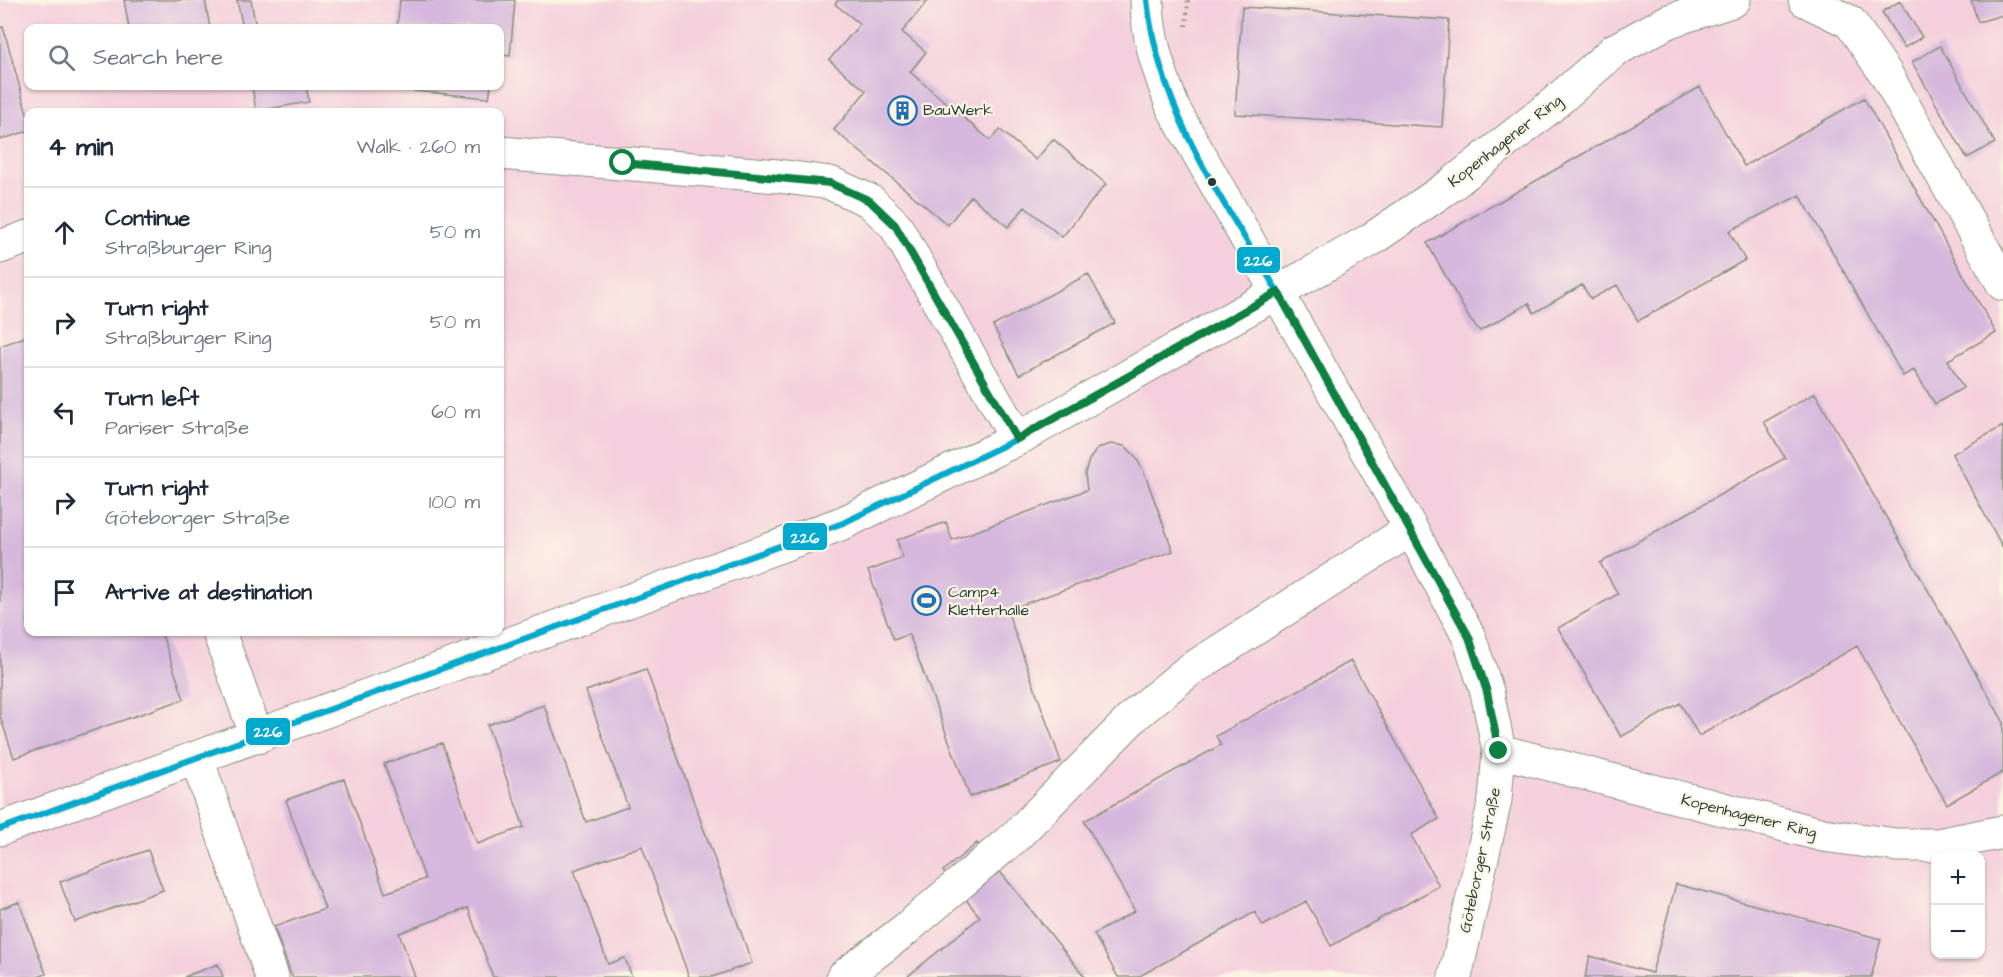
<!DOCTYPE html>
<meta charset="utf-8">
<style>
:root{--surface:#fff;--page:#f6f6f7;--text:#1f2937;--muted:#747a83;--line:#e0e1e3}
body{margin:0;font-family:"Architects Daughter",sans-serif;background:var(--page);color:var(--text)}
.controls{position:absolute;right:18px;bottom:18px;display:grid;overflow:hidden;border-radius:12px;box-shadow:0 2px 4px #0004}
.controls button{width:54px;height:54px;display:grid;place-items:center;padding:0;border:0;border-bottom:2px solid var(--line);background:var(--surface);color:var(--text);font:30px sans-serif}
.stop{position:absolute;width:18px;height:18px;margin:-14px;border:4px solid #0b8043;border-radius:50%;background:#fff}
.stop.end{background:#0b8043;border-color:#fff;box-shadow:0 2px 6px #0008}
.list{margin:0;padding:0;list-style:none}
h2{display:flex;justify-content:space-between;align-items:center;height:78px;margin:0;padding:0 24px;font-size:26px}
h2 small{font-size:20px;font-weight:400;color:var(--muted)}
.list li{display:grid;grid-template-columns:39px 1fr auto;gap:18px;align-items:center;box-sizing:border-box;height:90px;padding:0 24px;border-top:2px solid var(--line)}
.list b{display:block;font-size:22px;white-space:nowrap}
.list p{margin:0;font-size:20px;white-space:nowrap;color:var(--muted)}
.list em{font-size:20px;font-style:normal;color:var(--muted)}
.icon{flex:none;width:33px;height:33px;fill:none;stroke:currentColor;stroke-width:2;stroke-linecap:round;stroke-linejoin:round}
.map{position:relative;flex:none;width:2003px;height:977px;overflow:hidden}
.search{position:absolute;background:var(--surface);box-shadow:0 2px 4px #0004;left:24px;top:24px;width:480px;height:66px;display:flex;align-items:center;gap:15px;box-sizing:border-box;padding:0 21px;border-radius:12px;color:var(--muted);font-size:22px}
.panel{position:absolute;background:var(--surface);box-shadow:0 2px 4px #0004;left:24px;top:108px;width:480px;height:528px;border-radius:12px}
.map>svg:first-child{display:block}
</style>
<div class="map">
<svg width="2003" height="977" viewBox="0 0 2003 977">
<rect width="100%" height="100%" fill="#fcf5e5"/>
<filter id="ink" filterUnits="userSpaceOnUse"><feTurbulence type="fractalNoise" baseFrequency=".0167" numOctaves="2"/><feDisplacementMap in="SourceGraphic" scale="12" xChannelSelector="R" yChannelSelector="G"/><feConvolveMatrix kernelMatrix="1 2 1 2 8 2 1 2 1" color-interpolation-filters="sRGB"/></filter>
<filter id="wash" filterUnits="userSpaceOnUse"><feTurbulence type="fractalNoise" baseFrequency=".008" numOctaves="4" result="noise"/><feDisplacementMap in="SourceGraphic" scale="24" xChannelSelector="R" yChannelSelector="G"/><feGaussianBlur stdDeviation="1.35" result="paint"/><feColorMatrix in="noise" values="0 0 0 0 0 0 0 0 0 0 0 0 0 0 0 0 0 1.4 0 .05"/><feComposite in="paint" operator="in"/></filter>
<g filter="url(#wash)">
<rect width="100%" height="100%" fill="#f2e4c7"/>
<path fill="#f4cfdd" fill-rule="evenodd" d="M 0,0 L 2003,0 L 2003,977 L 0,977 ZM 28,28 L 500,28 L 500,86 L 28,86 ZM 28,112 L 500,112 L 500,632 L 28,632 ZM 1936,856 L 1980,856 L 1980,954 L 1936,954 Z"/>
<g id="blocks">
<path fill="#d6b7dd" d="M 124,0 L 205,0 L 210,28 L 129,28 Z
M 237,0 L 251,0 L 256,28 L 243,28 Z
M 400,0 L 515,0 L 510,56 L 500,55 L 500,28 L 397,28 Z
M 838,0 L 928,0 L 902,32 L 926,52 L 910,72 L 990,140 L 1000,130 L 1036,160 L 1053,139 L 1106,184 L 1062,237 L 1025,207 L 1008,227 L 971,196 L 948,225 L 834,130 L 866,91 L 829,60 L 860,24 L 835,4 Z
M 1971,0 L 2003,0 L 2003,15 L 1978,22 Z
M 1900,1 L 1922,37 L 1904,48 L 1882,12 Z
M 1242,7 L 1449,20 L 1442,127 L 1235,114 Z
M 3,27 L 28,117 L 28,131 L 0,140 L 0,28 Z
M 1940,46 L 1995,143 L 1967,158 L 1912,62 Z
M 252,86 L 306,86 L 309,102 L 256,111 Z
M 392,86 L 491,86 L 489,98 L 392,89 Z
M 1700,87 L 1744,166 L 1864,98 L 1996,333 L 1948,360 L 1963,388 L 1935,404 L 1914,370 L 1903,376 L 1800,195 L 1729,231 L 1745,260 L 1638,321 L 1617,285 L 1591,299 L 1582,285 L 1534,313 L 1529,303 L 1480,331 L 1471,321 L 1427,243 Z
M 1088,274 L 1115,323 L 1019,375 L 993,326 Z
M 28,336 L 28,632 L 161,632 L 184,699 L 14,758 L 0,716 L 0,346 Z
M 1815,393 L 2003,721 L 2003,772 L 1947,804 L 1857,646 L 1699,736 L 1680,703 L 1621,737 L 1558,628 L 1618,594 L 1600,563 L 1785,458 L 1764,422 Z
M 2003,426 L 2003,548 L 1952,454 Z
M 1111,444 L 1125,446 L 1135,456 L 1144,472 L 1173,551 L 1007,610 L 1061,762 L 970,797 L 909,634 L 894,640 L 868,571 L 903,558 L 897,540 L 946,522 L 952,540 L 1087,490 L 1085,473 L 1089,460 L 1098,448 Z
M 1351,661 L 1439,819 L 1411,835 L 1439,886 L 1331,946 L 1306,901 L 1263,926 L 1255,912 L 1138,977 L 1118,977 L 1094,934 L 1135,911 L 1084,821 L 1221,745 L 1216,736 Z
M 646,669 L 752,963 L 712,977 L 689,977 L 642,846 L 574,870 L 608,964 L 625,958 L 632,977 L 493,977 L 468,908 L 399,933 L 415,977 L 292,977 L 274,927 L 325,909 L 286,800 L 344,779 L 385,893 L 425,879 L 384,764 L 442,743 L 477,844 L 524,827 L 487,725 L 544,705 L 586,822 L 628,807 L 586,691 Z
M 977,843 L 1085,977 L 907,977 L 980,917 L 943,871 Z
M 148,850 L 163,890 L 75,922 L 60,882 Z
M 1676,884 L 1881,939 L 1871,977 L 1585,977 L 1590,956 L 1652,973 Z
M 19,902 L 46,974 L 38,977 L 0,977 L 0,909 Z
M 218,964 L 223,977 L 184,977 Z"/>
</g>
</g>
<g filter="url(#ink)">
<use href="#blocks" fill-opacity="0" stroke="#88907e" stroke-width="1.5"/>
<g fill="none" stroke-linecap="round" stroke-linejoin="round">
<defs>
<path id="minor" d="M 1147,0 C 1147,38 1160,73 1173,108 L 1411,529 L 1469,637 L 1487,692 L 1499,751 L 1495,800 L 1455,977
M 1805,0 L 1850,22 L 1886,74 L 2003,284
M 500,153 L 778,176 L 830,183 L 870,201 L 895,225 L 1017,439
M 0,247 L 28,237
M 219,632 L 257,737
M 1499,751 L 1823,835 L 1896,845 L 1938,845 L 2003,832
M 197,759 L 272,977
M 0,829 L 843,523 L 1017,439 L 1372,239 L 1451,185 L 1551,106 L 1615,50 L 1669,21 L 1734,0
M 843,977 L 906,929 L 1017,835 L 1136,714 L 1187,672 L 1411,529"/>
</defs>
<use href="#minor" stroke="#88907e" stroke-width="35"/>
<path stroke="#88907e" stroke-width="4" stroke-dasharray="1.5 4.5" stroke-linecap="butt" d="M 1186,26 L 1188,0"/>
<use href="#minor" stroke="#fff" stroke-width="33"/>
<defs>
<path id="bus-1" d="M 0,829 L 843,523 L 1017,439 L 1278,292 C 1222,200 1159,110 1147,0"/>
</defs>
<use href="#bus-1" stroke="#fcf5e5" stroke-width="10"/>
<use href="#bus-1" stroke="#00a9ce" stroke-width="6"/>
</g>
</g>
<g fill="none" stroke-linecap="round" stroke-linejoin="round" filter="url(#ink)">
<path stroke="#0b8043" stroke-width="8" d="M 623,163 L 830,183 L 870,201 L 895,225 L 1017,439 L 1278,292 L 1469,637 L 1487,692 L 1499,751"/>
</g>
<defs>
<symbol id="building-ring" viewBox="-11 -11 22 22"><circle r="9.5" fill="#fcf5e5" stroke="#1f6fb2" stroke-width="1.5"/><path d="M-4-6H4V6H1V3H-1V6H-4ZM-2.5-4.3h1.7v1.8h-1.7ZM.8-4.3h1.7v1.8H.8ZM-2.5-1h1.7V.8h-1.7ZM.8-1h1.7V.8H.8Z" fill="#1f6fb2"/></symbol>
<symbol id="stadium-ring" viewBox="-11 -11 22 22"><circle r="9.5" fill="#fcf5e5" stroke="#1f6fb2" stroke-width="1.5"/><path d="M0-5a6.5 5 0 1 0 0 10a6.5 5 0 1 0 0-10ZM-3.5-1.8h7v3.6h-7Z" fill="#1f6fb2"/></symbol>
</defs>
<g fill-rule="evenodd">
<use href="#building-ring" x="886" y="94" width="33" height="33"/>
<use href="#stadium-ring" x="910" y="584" width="33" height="33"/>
</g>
<circle fill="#1f3d34" stroke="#fcf5e5" stroke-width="2" cx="1212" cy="182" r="5"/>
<g text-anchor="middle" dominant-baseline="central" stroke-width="4.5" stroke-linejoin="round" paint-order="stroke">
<g font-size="16" fill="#1f3d34" stroke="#fcf5e5" text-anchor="start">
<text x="923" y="110">BauWerk</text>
<text x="948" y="592">Camp4<tspan x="948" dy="18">Kletterhalle</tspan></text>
</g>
<g font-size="16" fill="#1f3d34" stroke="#fcf5e5">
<text transform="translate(1505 141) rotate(-38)">Kopenhagener Ring</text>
<text transform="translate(1749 816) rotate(14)">Kopenhagener Ring</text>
<text transform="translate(1480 860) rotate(-78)">Göteborger Straße</text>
</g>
</g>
<g stroke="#fcf5e5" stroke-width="2">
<rect x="1236" y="246" width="45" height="28" rx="6" fill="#00a9ce"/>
<rect x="782" y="522" width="46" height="29" rx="6" fill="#00a9ce"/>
<rect x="245" y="717" width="46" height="29" rx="6" fill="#00a9ce"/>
</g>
<g font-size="16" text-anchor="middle" font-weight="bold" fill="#fff">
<text x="1258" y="266">226</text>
<text x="805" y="543">226</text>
<text x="268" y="737">226</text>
</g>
</svg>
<div class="controls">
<button>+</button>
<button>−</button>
</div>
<div class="stop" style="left:623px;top:163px"></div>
<div class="stop end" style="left:1499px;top:751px"></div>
<div class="search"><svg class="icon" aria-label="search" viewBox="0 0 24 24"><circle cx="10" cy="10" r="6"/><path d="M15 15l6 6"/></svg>Search here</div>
<section class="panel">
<h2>4 min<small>Walk · 260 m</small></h2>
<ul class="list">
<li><svg class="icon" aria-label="ahead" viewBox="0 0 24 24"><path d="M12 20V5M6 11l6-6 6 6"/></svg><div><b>Continue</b><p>Straßburger Ring</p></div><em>50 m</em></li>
<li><svg class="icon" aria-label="right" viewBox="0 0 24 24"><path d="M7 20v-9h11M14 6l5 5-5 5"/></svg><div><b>Turn right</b><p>Straßburger Ring</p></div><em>50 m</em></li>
<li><svg class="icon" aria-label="left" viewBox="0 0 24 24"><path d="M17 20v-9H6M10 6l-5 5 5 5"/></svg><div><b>Turn left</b><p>Pariser Straße</p></div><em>60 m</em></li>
<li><svg class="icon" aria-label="right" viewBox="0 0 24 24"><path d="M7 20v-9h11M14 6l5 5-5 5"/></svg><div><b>Turn right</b><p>Göteborger Straße</p></div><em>100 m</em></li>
<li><svg class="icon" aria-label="arrive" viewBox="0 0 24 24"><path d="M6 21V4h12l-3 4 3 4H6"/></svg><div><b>Arrive at destination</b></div></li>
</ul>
</section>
</div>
